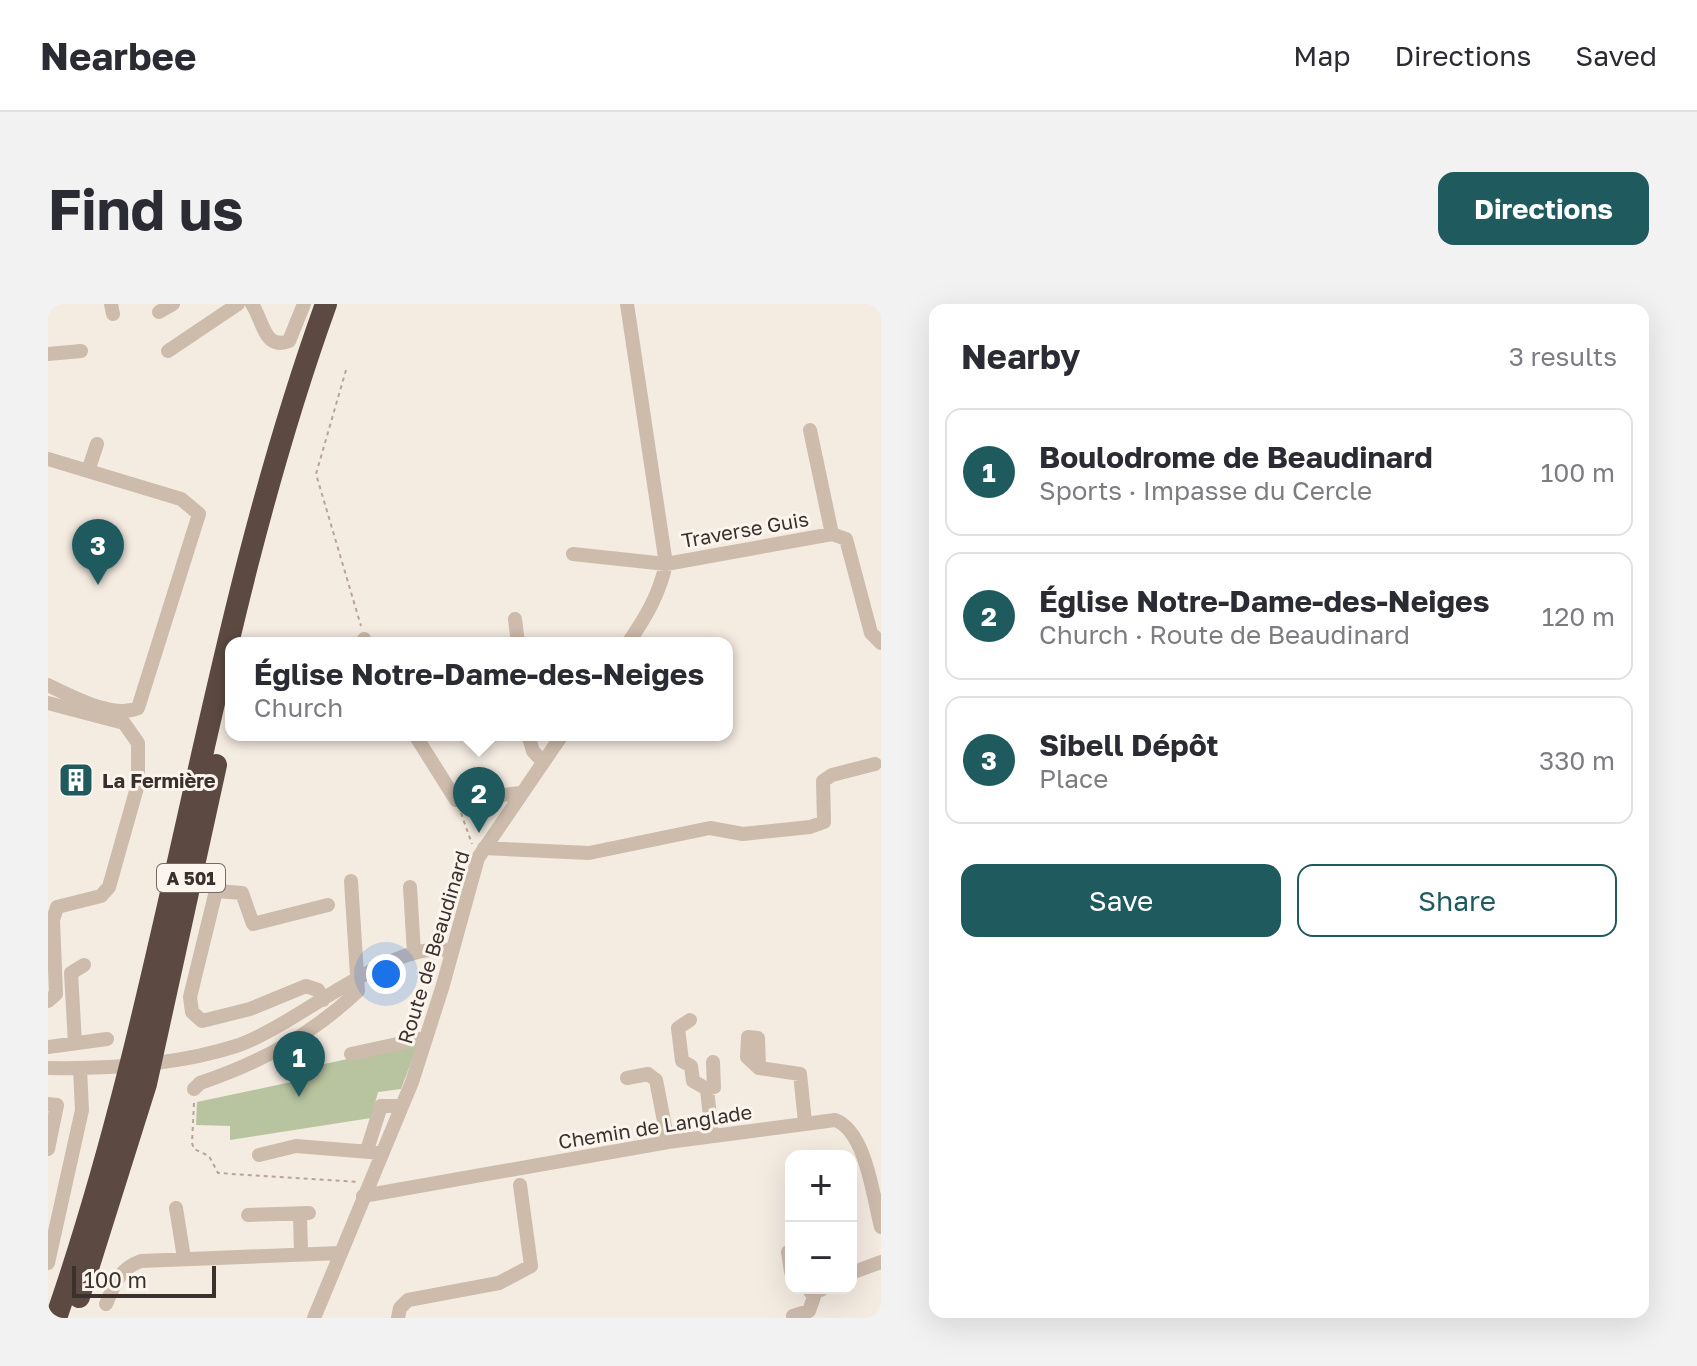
<!DOCTYPE html>
<meta charset="utf-8">
<style>
:root{--surface:#fff;--page:#f2f2f3;--text:#2b2b33;--muted:#7c7c81;--line:#e1e1e2;--accent:#1f5a5e}
body{margin:0;font-family:"Golos Text",sans-serif;background:var(--page);color:var(--text)}
.controls{position:absolute;right:24px;bottom:24px;display:grid;overflow:hidden;border-radius:16px;box-shadow:0 8px 32px #0002}
.controls button{width:72px;height:72px;display:grid;place-items:center;padding:0;border:0;border-bottom:2px solid var(--line);background:var(--surface);color:var(--text);font:40px sans-serif}
.scale{position:absolute;left:24px;bottom:20px;width:144px;box-sizing:border-box;padding-left:8px;border:4px solid #3b302b;border-top:0;font-size:22px;line-height:28px;white-space:nowrap;color:#3b302b;-webkit-text-stroke:6px #fbf5ee;paint-order:stroke}
.you{position:absolute;left:338px;top:670px;width:28px;height:28px;margin:-20px;border:6px solid #fff;border-radius:50%;background:#1a73e8;box-shadow:0 0 0 12px #1a73e833}
.badge{display:grid;place-items:center;width:52px;height:52px;border-radius:50%;background:var(--accent);color:#fff;font-size:26px;font-weight:700}
.pin{position:absolute;translate:-50% -66px;filter:drop-shadow(0 2px 4px #0008)}
.pin::after{content:'';position:absolute;top:42px;width:28px;height:24px;background:inherit;clip-path:polygon(0 0,100% 0,50% 100%)}
.popup{position:absolute;left:177px;top:333px;width:508px;height:104px;box-sizing:border-box;display:grid;place-content:center;border-radius:16px;background:var(--surface);filter:drop-shadow(0 2px 6px #0005);font-size:26px;white-space:nowrap;color:var(--muted)}
.popup b{font-size:30px;color:var(--text)}
.popup::after{content:'';position:absolute;left:50%;top:100%;margin-left:-16px;border:16px solid transparent;border-top-color:var(--surface)}
.list{margin:0;padding:0;list-style:none}
h2{display:flex;justify-content:space-between;align-items:center;height:104px;margin:0;padding:0 32px;font-size:34px}
h2 small{font-size:26px;font-weight:400;color:var(--muted)}
.list li{display:grid;grid-template-columns:52px 1fr auto;gap:24px;align-items:center;box-sizing:border-box;height:128px;margin:0 16px 16px;padding:0 16px;border:2px solid var(--line);border-radius:16px}
.list b{display:block;font-size:30px;white-space:nowrap}
.list p{margin:0;font-size:26px;white-space:nowrap;color:var(--muted)}
.list em{font-size:26px;font-style:normal;color:var(--muted)}
.actions{display:flex;gap:16px;padding:24px 32px}
.actions a{flex:1;padding:18px 0;border:2px solid var(--accent);border-radius:16px;text-align:center;font-size:28px;color:var(--accent)}
.actions .main{background:var(--accent);color:#fff}
.map{position:relative;flex:none;width:833px;height:1014px;overflow:hidden;border-radius:16px}
header{display:flex;align-items:center;gap:48px;box-sizing:border-box;height:112px;padding:0 40px;background:var(--surface);border-bottom:2px solid var(--line)}
header strong{font-size:38px}
nav{display:flex;gap:44px;margin-inline-start:auto;font-size:28px}
.intro{display:flex;align-items:center;justify-content:space-between;box-sizing:border-box;height:192px;padding:0 48px}
h1{margin:0;font-size:56px}
.button{padding:20px 36px;border-radius:16px;background:var(--accent);color:#fff;font-size:28px;font-weight:700}
main{display:flex;gap:48px;padding:0 48px}
aside{flex:1;background:var(--surface);border-radius:16px;box-shadow:0 8px 32px #0002}
.map>svg:first-child{display:block}
</style>
<header>
<strong>Nearbee</strong>
<nav><a>Map</a><a>Directions</a><a>Saved</a></nav>
</header>
<div class="intro"><h1>Find us</h1><a class="button">Directions</a></div>
<main>
<div class="map">
<svg width="833" height="1014" viewBox="0 0 833 1014">
<rect width="100%" height="100%" fill="#f4ebe1"/>
<path fill="#b8c4a0" d="M 370,740 L 353,785 L 330,788 L 323,814 L 182,836 L 182,822 L 148,821 L 149,798 L 262,774 L 262,763 Z"/>
<g fill="none" stroke-linecap="round" stroke-linejoin="round">
<path stroke="#b9a596" stroke-width="2" stroke-dasharray="4 4" stroke-linecap="butt" d="M 298,66 L 268,170 L 313,322
M 413,509 L 424,540
M 146,799 L 144,839 L 146,845 L 161,852 L 170,869 L 311,878"/>
<path stroke="#cdbbac" stroke-width="14" d="M 63,0 L 65,10
M 204,0 C 215,16 216,47 241,37 L 256,0
M 579,0 L 618,260 C 611,291 598,313 580,339
M 111,8 L 125,0
M 120,47 L 190,0
M 0,50 L 33,47
M 762,126 L 784,230
M 0,155 L 133,195 L 151,210 L 90,404 C 65,415 23,392 0,381
M 40,167 L 49,140
M 525,250 L 618,260 L 784,230 L 798,235 L 823,329 L 833,339
M 467,315 L 470,339
M 316,335 L 318,339
M 0,399 L 76,419 L 90,439 L 90,480 L 61,583 L 53,592 L 9,603 L 5,616 L 0,616
M 367,431 L 408,496 L 473,489
M 480,431 L 485,447 L 495,458
M 436,544 L 541,549 L 662,524 L 695,530 L 762,523 L 776,518 L 775,477 L 784,471 L 827,460
M 362,583 L 366,649
M 275,696 L 270,686 L 258,682 L 202,705 L 154,717 L 144,708 L 142,693 L 168,587 L 194,589 L 205,620 L 280,601
M 0,697 L 8,690 L 5,616
M 642,716 L 630,724 L 634,757 L 643,762 L 645,777 L 659,785 L 664,832
M 27,739 L 23,669 L 36,661
M 0,743 L 59,735
M 303,750 L 377,734
M 0,764 C 62,765 129,761 188,742 C 247,723 345,633 403,647
M 711,764 L 699,753 L 700,733 L 710,734 L 711,764 L 752,770 L 757,818
M 579,774 L 600,770 L 608,776 L 620,838
M 146,785 L 152,779 C 212,759 263,731 310,687 L 303,577
M 659,785 L 666,783 L 665,758
M 0,800 L 9,801 L 0,845
M 319,846 L 333,802 L 354,802
M 211,851 L 248,842 L 334,849
M 315,892 L 620,838 L 787,816 C 818,827 825,893 833,923
M 128,904 L 136,954
M 252,910 L 253,950
M 200,911 L 261,909
M 740,948 L 743,968
M 0,959 L 34,806 L 32,765
M 803,969 L 833,958
M 773,984 L 773,986
M 58,1000 C 67,979 71,965 93,957 L 292,949
M 745,1012 L 761,1007 L 766,993 L 760,984
M 266,1014 L 364,778 L 395,681 L 430,554 L 514,431
M 350,1014 L 352,1004 L 360,996 L 451,979 L 483,962 L 472,881"/>
<path stroke="#5c4a42" stroke-width="22" d="M 31,993 L 98,780 L 168,461
M 8,1014 C 123,683 159,330 278,0"/>
</g>
<defs>
<symbol id="building-square" viewBox="-11 -11 22 22"><rect x="-9" y="-9" width="18" height="18" rx="4" fill="#1f5a5e" stroke="#fbf5ee"/><path d="M-4-6H4V6H1V3H-1V6H-4ZM-2.5-4.3h1.7v1.8h-1.7ZM.8-4.3h1.7v1.8H.8ZM-2.5-1h1.7V.8h-1.7ZM.8-1h1.7V.8H.8Z" fill="#fff"/></symbol>
</defs>
<g fill-rule="evenodd">
<use href="#building-square" x="8" y="456" width="40" height="40"/>
</g>
<g text-anchor="middle" dominant-baseline="central" stroke-width="6" stroke-linejoin="round" paint-order="stroke">
<rect fill="#fbf5ee" stroke="#756b66" stroke-width="2" x="109" y="560" width="68" height="28" rx="6"/>
<g font-size="18" font-weight="bold" fill="#3b302b">
<text x="143" y="574">A 501</text>
</g>
<g font-size="20" fill="#3b302b" stroke="#fbf5ee">
<text transform="translate(697 225) rotate(-10)">Traverse Guis</text>
<text transform="translate(385 643) rotate(-73)">Route de Beaudinard</text>
<text transform="translate(607 822) rotate(-9)">Chemin de Langlade</text>
</g>
<g font-size="20" font-weight="bold" fill="#3b302b" stroke="#fbf5ee" text-anchor="start">
<text x="54" y="476">La Fermière</text>
</g>
</g>
</svg>
<div class="controls">
<button>+</button>
<button>−</button>
</div>
<div class="scale">100 m</div>
<div class="you"></div>
<div class="pin badge" style="left:251px;top:793px">1</div>
<div class="pin badge" style="left:431px;top:529px">2</div>
<div class="popup"><b>Église Notre-Dame-des-Neiges</b>Church</div>
<div class="pin badge" style="left:50px;top:281px">3</div>
</div>
<aside>
<h2>Nearby<small>3 results</small></h2>
<ul class="list">
<li><span class="badge">1</span><div><b>Boulodrome de Beaudinard</b><p>Sports · Impasse du Cercle</p></div><em>100 m</em></li>
<li><span class="badge">2</span><div><b>Église Notre-Dame-des-Neiges</b><p>Church · Route de Beaudinard</p></div><em>120 m</em></li>
<li><span class="badge">3</span><div><b>Sibell Dépôt</b><p>Place</p></div><em>330 m</em></li>
</ul>
<div class="actions"><a class="main">Save</a><a>Share</a></div>
</aside>
</main>
